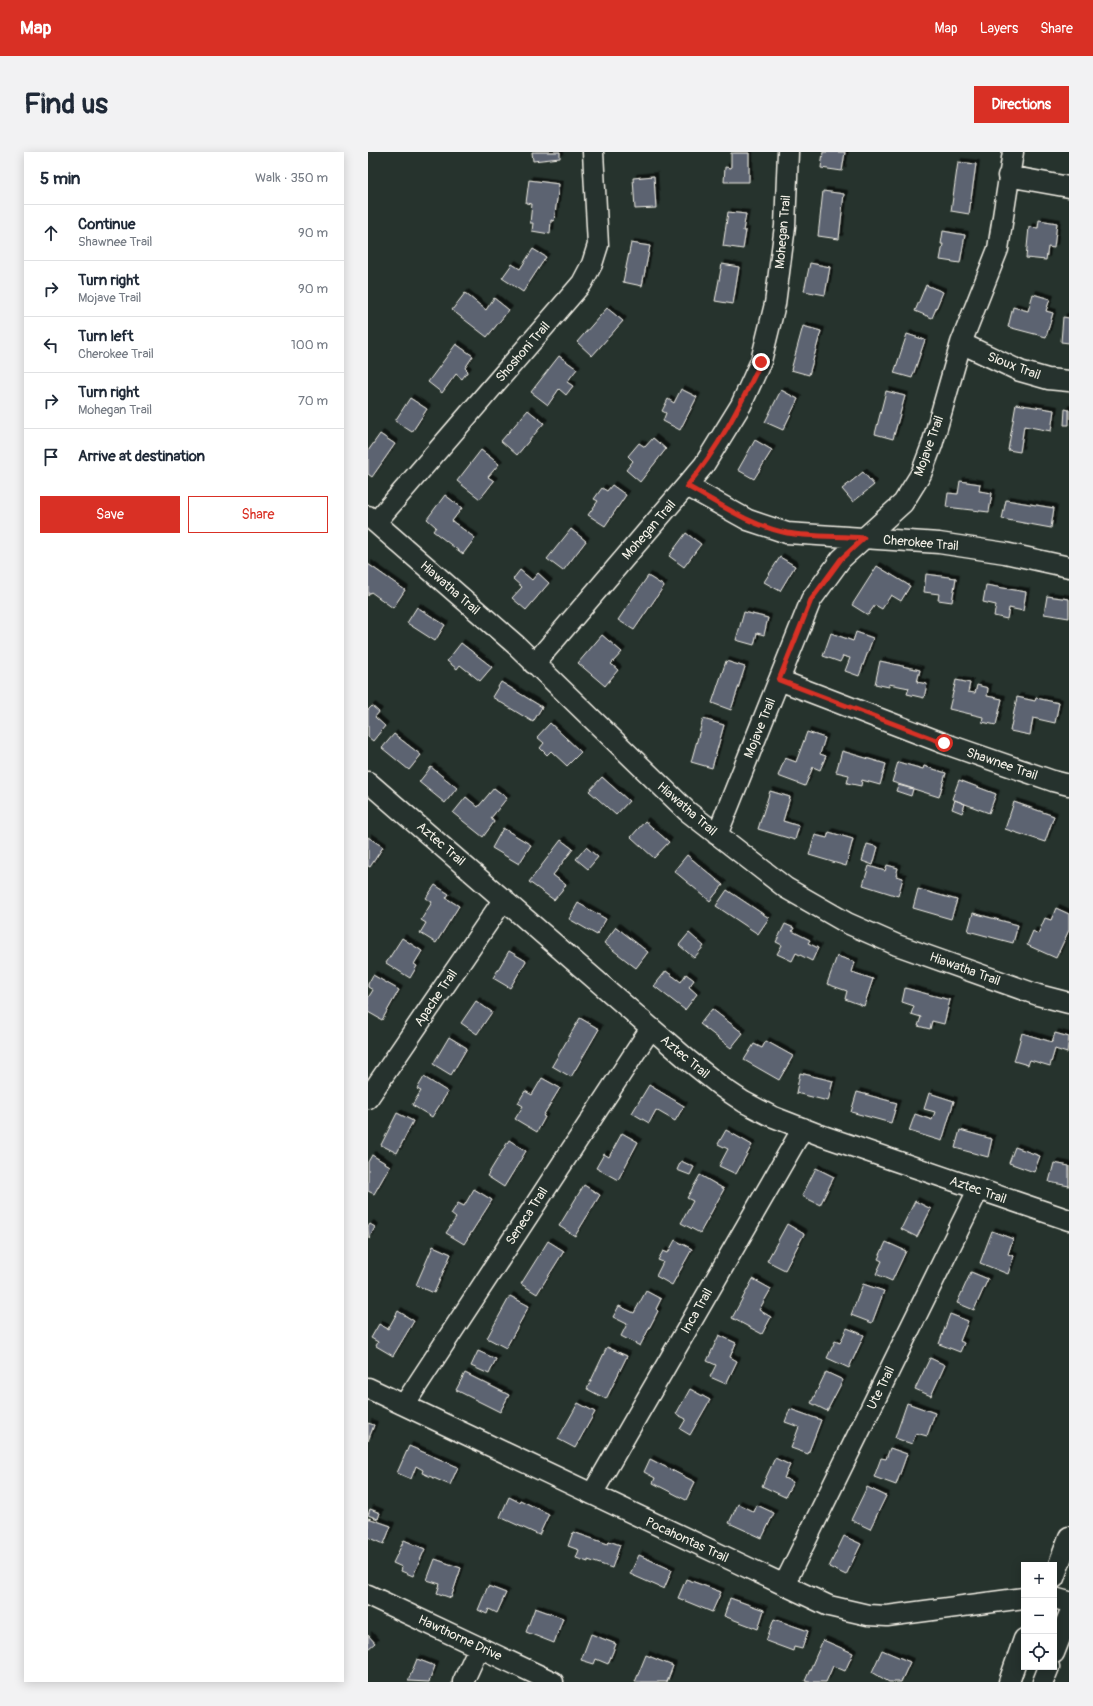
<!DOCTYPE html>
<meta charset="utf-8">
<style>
:root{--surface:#fff;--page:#f2f2f3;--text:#1f2937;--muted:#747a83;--line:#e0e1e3;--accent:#d93025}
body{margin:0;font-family:Pangolin,sans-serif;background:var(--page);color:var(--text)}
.controls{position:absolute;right:12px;bottom:12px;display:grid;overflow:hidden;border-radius:0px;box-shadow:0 2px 10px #0003}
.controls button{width:36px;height:36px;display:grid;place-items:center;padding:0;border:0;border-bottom:1px solid var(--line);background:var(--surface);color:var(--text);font:20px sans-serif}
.stop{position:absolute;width:12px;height:12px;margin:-9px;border:3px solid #d93025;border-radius:50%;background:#fff}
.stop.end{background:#d93025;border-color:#fff;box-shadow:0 1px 4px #0008}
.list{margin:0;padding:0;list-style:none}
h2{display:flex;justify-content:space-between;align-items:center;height:52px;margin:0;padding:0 16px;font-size:17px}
h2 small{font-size:13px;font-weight:400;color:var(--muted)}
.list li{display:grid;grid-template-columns:26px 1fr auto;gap:12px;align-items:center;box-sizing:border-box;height:56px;padding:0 16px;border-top:1px solid var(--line)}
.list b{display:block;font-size:15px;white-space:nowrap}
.list p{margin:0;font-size:13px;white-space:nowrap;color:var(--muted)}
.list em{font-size:13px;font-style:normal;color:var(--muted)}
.actions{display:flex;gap:8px;padding:12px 16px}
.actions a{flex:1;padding:9px 0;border:1px solid var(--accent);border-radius:0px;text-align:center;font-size:14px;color:var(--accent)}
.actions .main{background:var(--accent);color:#fff}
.icon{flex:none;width:22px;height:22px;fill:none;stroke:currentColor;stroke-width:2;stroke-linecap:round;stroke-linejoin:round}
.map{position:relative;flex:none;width:701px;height:1530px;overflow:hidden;border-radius:0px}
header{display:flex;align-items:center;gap:24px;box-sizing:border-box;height:56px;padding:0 20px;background:var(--accent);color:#fff}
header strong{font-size:19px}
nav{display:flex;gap:22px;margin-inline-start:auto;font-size:14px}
.intro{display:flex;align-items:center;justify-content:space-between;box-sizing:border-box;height:96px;padding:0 24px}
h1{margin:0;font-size:28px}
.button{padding:10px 18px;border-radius:0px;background:var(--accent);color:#fff;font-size:14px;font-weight:700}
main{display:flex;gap:24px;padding:0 24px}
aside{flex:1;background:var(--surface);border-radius:0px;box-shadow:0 2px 10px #0003}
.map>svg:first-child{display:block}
</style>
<header>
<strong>Map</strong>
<nav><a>Map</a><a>Layers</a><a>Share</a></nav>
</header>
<div class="intro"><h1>Find us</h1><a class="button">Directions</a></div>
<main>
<aside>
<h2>5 min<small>Walk · 350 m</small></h2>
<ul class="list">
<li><svg class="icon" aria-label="ahead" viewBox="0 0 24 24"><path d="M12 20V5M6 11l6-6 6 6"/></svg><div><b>Continue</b><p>Shawnee Trail</p></div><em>90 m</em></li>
<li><svg class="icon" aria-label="right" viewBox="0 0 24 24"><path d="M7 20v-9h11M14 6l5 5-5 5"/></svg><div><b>Turn right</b><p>Mojave Trail</p></div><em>90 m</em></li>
<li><svg class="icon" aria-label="left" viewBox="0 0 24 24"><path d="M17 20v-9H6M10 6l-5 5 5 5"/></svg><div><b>Turn left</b><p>Cherokee Trail</p></div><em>100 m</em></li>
<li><svg class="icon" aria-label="right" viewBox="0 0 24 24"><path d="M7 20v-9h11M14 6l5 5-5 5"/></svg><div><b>Turn right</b><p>Mohegan Trail</p></div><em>70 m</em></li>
<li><svg class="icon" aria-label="arrive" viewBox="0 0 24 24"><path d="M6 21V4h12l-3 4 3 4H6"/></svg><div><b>Arrive at destination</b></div></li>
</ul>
<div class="actions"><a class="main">Save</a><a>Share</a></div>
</aside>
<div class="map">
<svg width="701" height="1530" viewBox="0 0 701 1530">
<defs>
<filter id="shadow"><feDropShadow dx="3.5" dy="-3.5" stdDeviation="0" flood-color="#0009"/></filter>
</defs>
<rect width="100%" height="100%" fill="#26332d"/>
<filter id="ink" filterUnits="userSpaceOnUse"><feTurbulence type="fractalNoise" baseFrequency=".025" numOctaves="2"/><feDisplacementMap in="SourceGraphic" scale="8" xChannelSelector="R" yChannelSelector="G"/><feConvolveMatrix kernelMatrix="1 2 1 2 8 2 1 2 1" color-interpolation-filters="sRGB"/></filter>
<g filter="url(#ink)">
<path fill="#5b6371" stroke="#f4f1e8" filter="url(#shadow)" d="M 164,0 L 192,0 L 192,6 L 165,9 Z
M 455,0 L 477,0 L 474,19 L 453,16 Z
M 363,1 L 381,1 L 381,30 L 356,30 L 357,15 L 363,16 Z
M 590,10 L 608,12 L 601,62 L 583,59 Z
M 286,24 L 288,56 L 267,57 L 265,26 Z
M 161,28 L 191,32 L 186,69 L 183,68 L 182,82 L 164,79 L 165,71 L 162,71 L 164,52 L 158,51 Z
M 455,39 L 476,42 L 471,87 L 450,84 Z
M 360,60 L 378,62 L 375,79 L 378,79 L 375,97 L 355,94 Z
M 671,68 L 689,71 L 686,96 L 680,95 L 678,108 L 658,106 L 661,75 L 670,76 Z
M 575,79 L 597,83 L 592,111 L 572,108 L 575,92 L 573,92 Z
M 263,91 L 282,94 L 274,134 L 255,130 Z
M 165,97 L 178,105 L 155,140 L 134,126 L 144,112 L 152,117 Z
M 442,111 L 462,115 L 457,143 L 436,139 Z
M 354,112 L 371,115 L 365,152 L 347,149 Z
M 558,133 L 575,140 L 564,166 L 547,159 Z
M 97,141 L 118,158 L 126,146 L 141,158 L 119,185 L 84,158 Z
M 665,142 L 682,147 L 678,159 L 685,161 L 678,185 L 640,175 L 645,155 L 660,159 Z
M 239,156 L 255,169 L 224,204 L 209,190 Z
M 695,165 L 701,166 L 701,191 L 693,190 Z
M 435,174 L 453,179 L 441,223 L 423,218 Z
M 539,182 L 557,188 L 544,226 L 526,221 Z
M 88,192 L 105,204 L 97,216 L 100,219 L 94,227 L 88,222 L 74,241 L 60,230 Z
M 191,204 L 209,217 L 199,230 L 205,234 L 198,243 L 191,237 L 180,253 L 163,240 Z
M 313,237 L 329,245 L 312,278 L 295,269 L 298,261 L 294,259 L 300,247 L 306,251 Z
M 413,238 L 430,247 L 415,278 L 397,270 Z
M 518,239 L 537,244 L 525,287 L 507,282 Z
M 42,246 L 59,257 L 44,280 L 27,269 Z
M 648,252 L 686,258 L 683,279 L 656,274 L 652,300 L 640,298 Z
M 697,257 L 701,258 L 701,273 L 696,273 Z
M 160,258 L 176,271 L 149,303 L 133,289 Z
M 12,282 L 27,292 L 4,325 L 0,322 L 0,299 Z
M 285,286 L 298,297 L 272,330 L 258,318 L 265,309 L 260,304 L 271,291 L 277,295 Z
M 387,288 L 404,298 L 386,327 L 370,318 Z
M 113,298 L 131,312 L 120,325 L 126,329 L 112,347 L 89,329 Z
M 495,320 L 506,333 L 485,350 L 474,337 Z
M 592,329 L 612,332 L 611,339 L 624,341 L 621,360 L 578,355 L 580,341 L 590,342 Z
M 244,333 L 258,343 L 237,374 L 220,363 L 230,349 L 226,347 L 234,336 L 239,339 Z
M 77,343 L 94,356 L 84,369 L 107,386 L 95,402 L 65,379 L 68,375 L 59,367 Z
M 638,348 L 686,356 L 683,376 L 634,367 Z
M 203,377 L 218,389 L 195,419 L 179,407 Z
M 318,381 L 333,392 L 316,415 L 301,404 Z
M 412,405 L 427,414 L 412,439 L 396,430 Z
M 0,412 L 37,438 L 25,456 L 3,440 L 0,444 Z
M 509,414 L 542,434 L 533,449 L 523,443 L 514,457 L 507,453 L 500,463 L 484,453 Z
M 152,418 L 164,428 L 170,421 L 181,431 L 158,458 L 144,446 L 154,435 L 145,427 Z
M 558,422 L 588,426 L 584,450 L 570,448 L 571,442 L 556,440 Z
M 280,424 L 296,434 L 266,478 L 250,468 Z
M 618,433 L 658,440 L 655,459 L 641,456 L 639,467 L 626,464 L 628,453 L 615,450 Z
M 679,444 L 701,447 L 701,466 L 676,462 Z
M 49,455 L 77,473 L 67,489 L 39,471 Z
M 376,460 L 400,466 L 396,483 L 389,481 L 386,493 L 368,488 Z
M 488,480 L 505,486 L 491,524 L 477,519 L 482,506 L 475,504 L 472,510 L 455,504 L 463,481 L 485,489 Z
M 234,483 L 254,500 L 243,512 L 250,518 L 237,534 L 210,511 Z
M 93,491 L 124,515 L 112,529 L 92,513 L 89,517 L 79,509 Z
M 358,509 L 377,515 L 363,558 L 344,551 Z
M 512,509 L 552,518 L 549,530 L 559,532 L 556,546 L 539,542 L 541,536 L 521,532 L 521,535 L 507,532 Z
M 588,528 L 602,531 L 600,540 L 607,541 L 609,533 L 620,536 L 619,544 L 634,547 L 628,573 L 614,570 L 615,565 L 581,557 Z
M 133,530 L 174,555 L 165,570 L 124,545 Z
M 649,545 L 667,549 L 668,546 L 691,551 L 687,571 L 665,566 L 662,583 L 642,579 Z
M 4,554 L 11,560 L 7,565 L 17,574 L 5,589 L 0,585 L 0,558 Z
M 335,567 L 356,573 L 344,616 L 323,610 Z
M 182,571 L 213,600 L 199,614 L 183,599 L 179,603 L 172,596 L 176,591 L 169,585 Z
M 439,580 L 457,586 L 452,602 L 458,604 L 452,618 L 445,615 L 437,634 L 410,624 L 417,606 L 428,610 Z
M 26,582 L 53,603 L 41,618 L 14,596 Z
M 474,599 L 518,612 L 512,633 L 494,628 L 493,634 L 479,631 L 481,623 L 468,620 Z
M 530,610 L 555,617 L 556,614 L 578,621 L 571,645 L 524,630 Z
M 63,615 L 89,636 L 77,651 L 51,630 Z
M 234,625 L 261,649 L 248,663 L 221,639 Z
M 591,628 L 628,642 L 621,661 L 584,647 Z
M 530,633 L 545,637 L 543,644 L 528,639 Z
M 126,636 L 139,646 L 123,666 L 126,670 L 115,685 L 85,661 L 98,645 L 110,655 Z
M 402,639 L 422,645 L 415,669 L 431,674 L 427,688 L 390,677 Z
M 587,648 L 597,652 L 594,661 L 584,657 Z
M 646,650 L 686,664 L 677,690 L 637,677 Z
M 277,669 L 301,690 L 286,706 L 263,685 Z
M 135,676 L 163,693 L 151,712 L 124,696 Z
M 461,680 L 485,687 L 478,714 L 441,703 L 447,683 L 459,686 Z
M 0,685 L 15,695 L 2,715 L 0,714 Z
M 193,688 L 205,697 L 185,723 L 198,733 L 186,748 L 161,730 Z
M 499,692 L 510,695 L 505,713 L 494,709 Z
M 218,695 L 230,705 L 220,717 L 208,707 Z
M 319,703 L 355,733 L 342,749 L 306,719 Z
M 519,713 L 530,716 L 528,724 L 535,726 L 530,744 L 495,733 L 501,714 L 517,719 Z
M 67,733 L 81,742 L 78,746 L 91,754 L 68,791 L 52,781 L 58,771 L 53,768 L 64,750 L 58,746 Z
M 550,737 L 589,748 L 583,767 L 545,756 Z
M 359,738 L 401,766 L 390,782 L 348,754 Z
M 210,751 L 238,767 L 229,783 L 201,767 Z
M 688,756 L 701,762 L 701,778 L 688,806 L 659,793 L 665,779 L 670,782 L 677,766 L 683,768 Z
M 605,761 L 650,773 L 645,791 L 600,779 Z
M 417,772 L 426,776 L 424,779 L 442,788 L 440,791 L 450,796 L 444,809 L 428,801 L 424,809 L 409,802 L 414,793 L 408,790 Z
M 248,775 L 280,800 L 268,816 L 236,791 Z
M 321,781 L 336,794 L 326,806 L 311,793 Z
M 34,786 L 54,799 L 46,812 L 49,814 L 42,826 L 18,811 Z
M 141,799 L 158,809 L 142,836 L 125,826 Z
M 469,804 L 487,810 L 484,820 L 505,827 L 496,854 L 477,847 L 479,839 L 459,832 Z
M 298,819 L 313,830 L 318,822 L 326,828 L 321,835 L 329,842 L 317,858 L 286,834 Z
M 5,823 L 31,838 L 14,868 L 0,860 L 0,846 L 5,838 L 0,835 L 0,832 Z
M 537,836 L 582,848 L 576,872 L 564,869 L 562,877 L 550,874 L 553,865 L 543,862 L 546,854 L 534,850 Z
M 108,849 L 124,860 L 109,882 L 93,871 Z
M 344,857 L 375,881 L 363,896 L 332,872 Z
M 212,866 L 231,877 L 203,925 L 184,914 Z
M 654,881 L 684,890 L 687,881 L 701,885 L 699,901 L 687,897 L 682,914 L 662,908 L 660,913 L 646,909 Z
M 81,885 L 99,896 L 83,923 L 65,912 Z
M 398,889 L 425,904 L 411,928 L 376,908 L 386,892 L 394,896 Z
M 432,921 L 465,929 L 460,949 L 428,941 Z
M 56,925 L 80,940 L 64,965 L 44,953 L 53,939 L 49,937 Z
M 174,926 L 192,936 L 175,964 L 177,965 L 169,980 L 147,967 L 155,954 L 150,951 L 157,939 L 164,943 Z
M 281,933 L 316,954 L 307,969 L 288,958 L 281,971 L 264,961 Z
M 489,940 L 529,951 L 523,971 L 483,960 Z
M 561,941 L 586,949 L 574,989 L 541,979 L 547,962 L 564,968 L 567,960 L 556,957 Z
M 29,961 L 45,969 L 29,1001 L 13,993 Z
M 358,978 L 384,993 L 368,1022 L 351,1014 L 360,997 L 350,992 Z
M 592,978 L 624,987 L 620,1005 L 587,996 Z
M 254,981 L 270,990 L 250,1028 L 228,1016 L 236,1002 L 241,1005 Z
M 141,988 L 158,999 L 136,1035 L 119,1024 Z
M 647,995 L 672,1004 L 666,1020 L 641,1011 Z
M 4,1003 L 22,1014 L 6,1042 L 0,1039 L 0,1010 Z
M 313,1009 L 326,1015 L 322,1023 L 309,1018 Z
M 686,1011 L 701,1014 L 701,1034 L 681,1030 Z
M 448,1016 L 466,1025 L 452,1053 L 434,1044 Z
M 332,1023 L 356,1037 L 332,1081 L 313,1071 L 325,1049 L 319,1046 Z
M 216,1033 L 232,1043 L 207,1084 L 191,1074 Z
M 106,1037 L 124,1048 L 96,1092 L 78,1081 L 88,1066 L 83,1062 L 90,1051 L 96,1054 Z
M 547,1049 L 563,1057 L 549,1085 L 533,1077 Z
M 2,1072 L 7,1075 L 1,1087 L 0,1075 Z
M 419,1072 L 436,1082 L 417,1118 L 399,1109 Z
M 624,1079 L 645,1087 L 640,1102 L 646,1104 L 640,1122 L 612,1111 Z
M 307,1088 L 324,1097 L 304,1133 L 288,1124 L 295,1110 L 290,1108 L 295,1099 L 300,1101 Z
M 180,1089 L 196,1099 L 169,1142 L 153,1132 Z
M 518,1090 L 538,1099 L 524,1129 L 508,1122 L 514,1109 L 510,1107 Z
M 65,1094 L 83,1102 L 66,1141 L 48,1133 Z
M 603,1120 L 620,1127 L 606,1158 L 589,1151 Z
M 385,1127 L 403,1137 L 391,1158 L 403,1165 L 394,1182 L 364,1166 Z
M 495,1132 L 516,1139 L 504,1171 L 483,1163 Z
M 278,1139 L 293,1147 L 288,1157 L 290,1159 L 272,1194 L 253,1184 L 259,1172 L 245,1165 L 251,1154 L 266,1161 Z
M 142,1144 L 161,1154 L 138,1196 L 119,1186 Z
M 30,1159 L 46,1169 L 25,1204 L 8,1194 L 10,1190 L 3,1186 L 11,1172 L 20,1177 Z
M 582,1162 L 600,1169 L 592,1189 L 596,1191 L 592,1200 L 571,1192 Z
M 479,1176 L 496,1183 L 481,1216 L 459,1206 L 467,1189 L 472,1191 Z
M 351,1183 L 368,1191 L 362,1205 L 369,1209 L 358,1232 L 342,1225 L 348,1213 L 339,1209 Z
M 239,1195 L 259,1204 L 238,1247 L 219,1237 Z
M 110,1199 L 128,1207 L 121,1222 L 103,1214 Z
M 562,1206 L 577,1213 L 563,1244 L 547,1237 Z
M 458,1220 L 475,1228 L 459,1259 L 443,1251 Z
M 97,1221 L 141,1243 L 132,1260 L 88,1238 Z
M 322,1237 L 342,1248 L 322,1283 L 312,1277 L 318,1267 L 308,1262 Z
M 210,1251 L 227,1260 L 207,1296 L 190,1287 Z
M 539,1251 L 567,1261 L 559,1284 L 548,1281 L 544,1292 L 527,1286 Z
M 422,1257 L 453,1268 L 440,1302 L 423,1296 L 431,1275 L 417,1270 Z
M 0,1271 L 6,1273 L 0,1289 Z
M 41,1294 L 90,1315 L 82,1333 L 54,1321 L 55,1318 L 48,1314 L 43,1327 L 29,1321 Z
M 522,1296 L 539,1302 L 528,1333 L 506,1325 L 513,1306 L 518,1307 Z
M 407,1306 L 422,1313 L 416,1326 L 425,1330 L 417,1345 L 394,1334 Z
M 282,1307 L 327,1330 L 318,1348 L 285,1331 L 287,1326 L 276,1320 Z
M 499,1335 L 518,1344 L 502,1377 L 483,1368 Z
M 141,1345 L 151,1350 L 152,1348 L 181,1362 L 171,1383 L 132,1365 Z
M 370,1352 L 386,1360 L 389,1353 L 406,1361 L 394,1386 L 361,1371 Z
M 2,1357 L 12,1361 L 10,1367 L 0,1363 Z
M 0,1366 L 23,1374 L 16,1392 L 0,1385 Z
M 205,1380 L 240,1392 L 241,1389 L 252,1393 L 244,1416 L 220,1408 L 220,1410 L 208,1406 L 211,1398 L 200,1394 Z
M 476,1384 L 493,1392 L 478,1423 L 461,1415 Z
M 36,1388 L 57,1397 L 45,1424 L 33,1419 L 34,1415 L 25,1411 Z
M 271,1403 L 304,1418 L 296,1437 L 262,1422 Z
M 67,1407 L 93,1416 L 83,1446 L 69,1441 L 72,1432 L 59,1428 Z
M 318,1427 L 353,1440 L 344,1460 L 310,1446 Z
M 120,1434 L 138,1441 L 129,1461 L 121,1457 L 119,1462 L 110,1458 Z
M 362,1446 L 396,1458 L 390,1477 L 356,1464 Z
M 167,1456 L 195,1466 L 186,1491 L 158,1480 Z
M 406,1467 L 440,1479 L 434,1497 L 426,1495 L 425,1499 L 398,1489 Z
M 223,1482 L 248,1492 L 240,1512 L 228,1507 L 226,1512 L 213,1508 Z
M 0,1483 L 7,1491 L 0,1497 Z
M 455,1488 L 485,1501 L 477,1519 L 465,1514 L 458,1530 L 441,1530 L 437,1529 Z
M 514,1498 L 542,1510 L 533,1530 L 521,1530 L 504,1520 Z
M 278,1503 L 305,1514 L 299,1530 L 267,1530 Z
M 49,1507 L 67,1514 L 61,1530 L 40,1529 Z"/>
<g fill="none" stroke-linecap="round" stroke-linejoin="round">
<defs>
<path id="minor" d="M 640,24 L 701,35
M 593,191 L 652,219 L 680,227 L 701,229
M 319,334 L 380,368 L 419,381 L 571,391 L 637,401 L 701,415
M 0,364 L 148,493 L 319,659 L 418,736 L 479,771 L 529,793 L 670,843 L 701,851
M 8,370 L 214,131 L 224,112 L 230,93 L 225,0
M 166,512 L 336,313 L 373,253 L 393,209 L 407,152 L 417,74 L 420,0
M 411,528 L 575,591 L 685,629 L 701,633
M 0,630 L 320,908 L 355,936 L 376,950 L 403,964 L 452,983 L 701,1068
M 349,683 L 443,448 L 473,407 L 535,351 L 553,322 L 564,293 L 593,191 L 630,97 L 645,0
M 0,946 L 136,747
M 0,1236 L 461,1454 L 500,1463 L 519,1464 L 656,1446
M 36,1253 L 283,876
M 224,1342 L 435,976
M 686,1426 L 701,1385
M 416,1433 L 610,1038
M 0,1443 L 185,1530
M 686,1446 L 701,1450
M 686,1501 L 701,1463
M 95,1530 L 111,1495
M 641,1530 L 656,1487
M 675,1530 L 681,1515"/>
</defs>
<use href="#minor" stroke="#f4f1e8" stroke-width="23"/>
<use href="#minor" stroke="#26332d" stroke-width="20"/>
</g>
</g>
<g fill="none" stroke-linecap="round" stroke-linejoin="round" filter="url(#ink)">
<path stroke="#d93025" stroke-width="5" d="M 393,210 C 372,254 350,297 319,334 C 350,351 383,374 419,381 C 444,385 471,384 496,386 L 473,407 L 443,448 L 411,528 L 576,591"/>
</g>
<g text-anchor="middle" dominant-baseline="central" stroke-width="4" stroke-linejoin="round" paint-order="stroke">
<g font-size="13" fill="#f4f1e8" stroke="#26332d">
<text transform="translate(415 80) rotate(-85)">Mohegan Trail</text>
<text transform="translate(155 200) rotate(-49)">Shoshoni Trail</text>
<text transform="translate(646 214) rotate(21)">Sioux Trail</text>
<text transform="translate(561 294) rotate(-70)">Mojave Trail</text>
<text transform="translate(281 378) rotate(-49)">Mohegan Trail</text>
<text transform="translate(553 391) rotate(5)">Cherokee Trail</text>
<text transform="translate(82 436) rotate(41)">Hiawatha Trail</text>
<text transform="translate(392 576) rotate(-68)">Mojave Trail</text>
<text transform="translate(634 612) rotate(19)">Shawnee Trail</text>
<text transform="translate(319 657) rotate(41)">Hiawatha Trail</text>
<text transform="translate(73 692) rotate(41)">Aztec Trail</text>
<text transform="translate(597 817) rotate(20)">Hiawatha Trail</text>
<text transform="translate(68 846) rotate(-56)">Apache Trail</text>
<text transform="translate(317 905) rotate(40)">Aztec Trail</text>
<text transform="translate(610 1038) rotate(19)">Aztec Trail</text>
<text transform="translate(159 1064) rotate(-57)">Seneca Trail</text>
<text transform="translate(329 1159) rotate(-60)">Inca Trail</text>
<text transform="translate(513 1236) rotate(-64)">Ute Trail</text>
<text transform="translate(319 1388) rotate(25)">Pocahontas Trail</text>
<text transform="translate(92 1486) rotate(25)">Hawthorne Drive</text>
</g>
</g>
</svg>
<div class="controls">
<button>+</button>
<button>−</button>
<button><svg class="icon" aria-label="locate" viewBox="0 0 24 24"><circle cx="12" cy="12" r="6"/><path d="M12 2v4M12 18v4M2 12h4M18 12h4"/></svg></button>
</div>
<div class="stop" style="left:576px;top:591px"></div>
<div class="stop end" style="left:393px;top:210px"></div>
</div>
</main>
